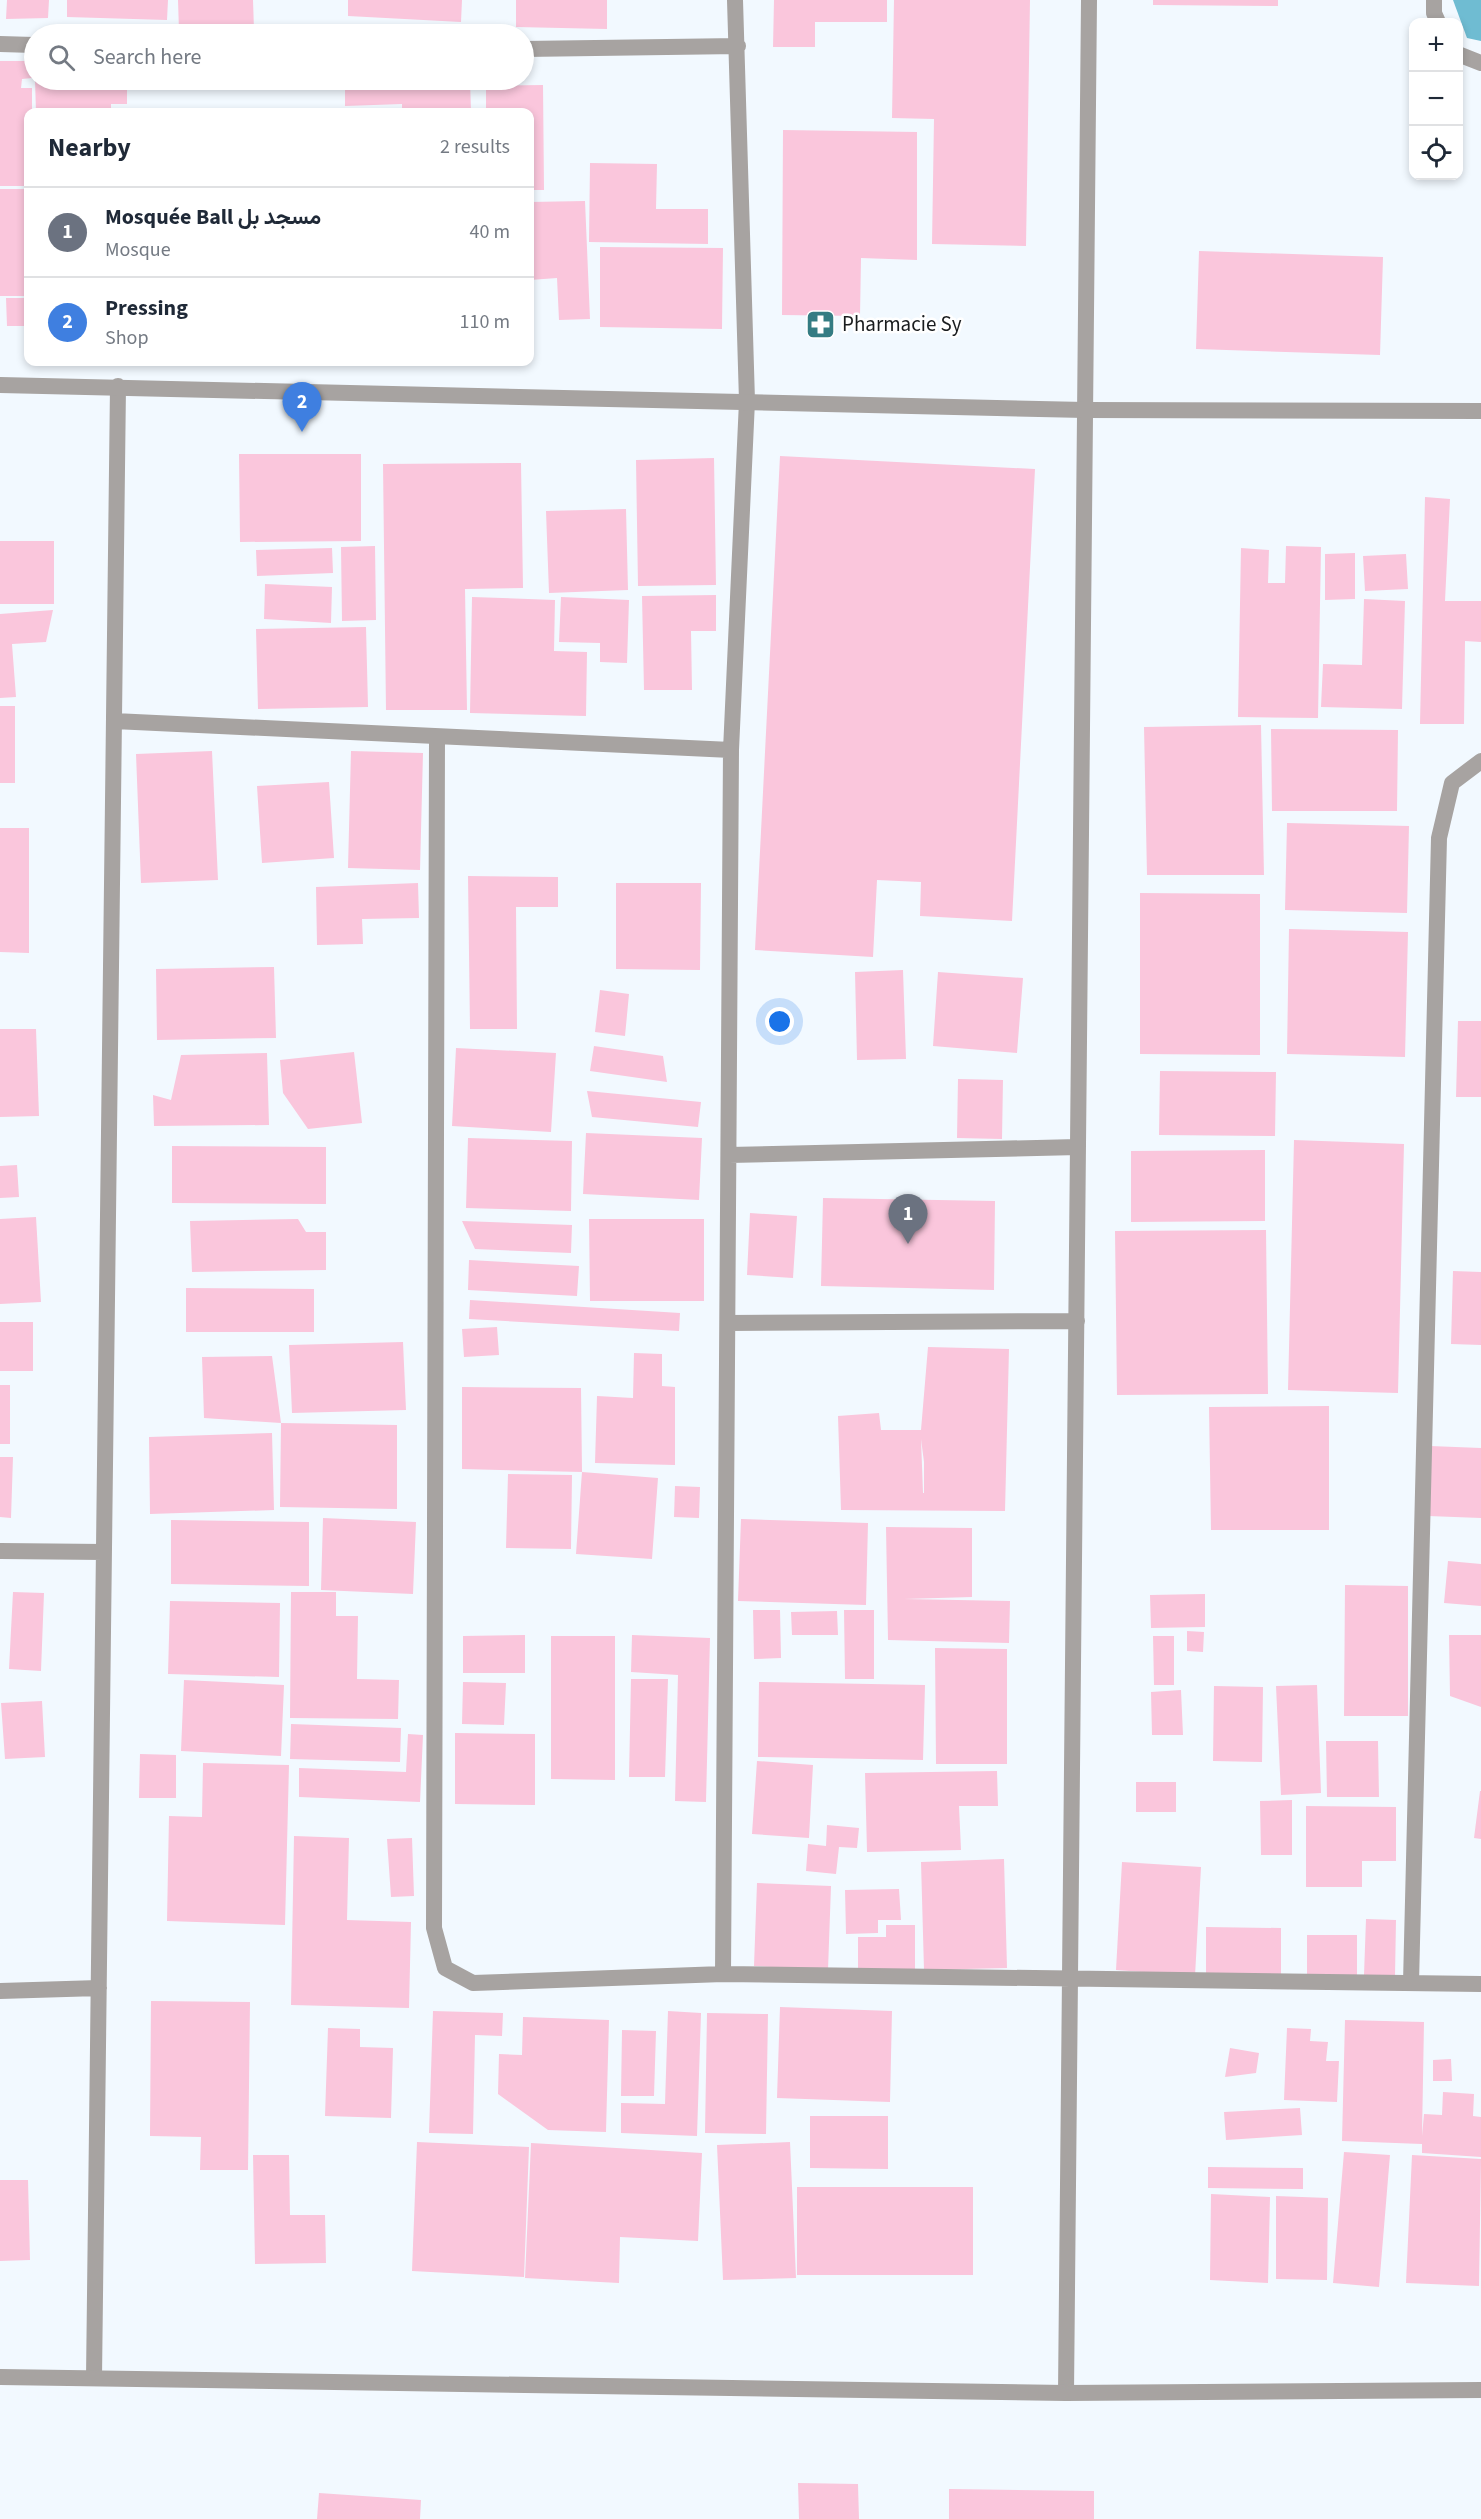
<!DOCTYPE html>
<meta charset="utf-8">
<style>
:root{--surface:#fff;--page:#f6f6f7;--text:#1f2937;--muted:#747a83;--line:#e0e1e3;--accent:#b45309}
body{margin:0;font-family:"Source Sans 3",Vazirmatn,sans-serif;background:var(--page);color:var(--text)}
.controls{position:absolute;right:18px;top:18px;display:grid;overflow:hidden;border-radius:12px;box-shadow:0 3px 9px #0003}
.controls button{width:54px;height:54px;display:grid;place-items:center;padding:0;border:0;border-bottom:2px solid var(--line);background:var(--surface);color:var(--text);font:30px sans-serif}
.you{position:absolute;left:780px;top:1022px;width:21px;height:21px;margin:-15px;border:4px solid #fff;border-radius:50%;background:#1a73e8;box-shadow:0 0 0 9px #1a73e833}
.badge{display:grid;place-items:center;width:39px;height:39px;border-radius:50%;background:var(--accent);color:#fff;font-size:20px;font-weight:700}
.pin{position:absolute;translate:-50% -50px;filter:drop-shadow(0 2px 3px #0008)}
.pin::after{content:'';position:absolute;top:32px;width:21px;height:18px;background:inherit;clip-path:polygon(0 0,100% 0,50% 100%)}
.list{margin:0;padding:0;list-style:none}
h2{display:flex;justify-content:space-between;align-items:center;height:78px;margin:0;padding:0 24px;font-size:26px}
h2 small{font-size:20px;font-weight:400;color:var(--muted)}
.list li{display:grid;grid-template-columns:39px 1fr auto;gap:18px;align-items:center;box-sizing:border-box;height:90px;padding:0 24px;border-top:2px solid var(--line)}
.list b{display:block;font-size:22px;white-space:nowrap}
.list p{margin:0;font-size:20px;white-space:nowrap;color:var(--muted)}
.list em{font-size:20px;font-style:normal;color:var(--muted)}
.icon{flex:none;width:33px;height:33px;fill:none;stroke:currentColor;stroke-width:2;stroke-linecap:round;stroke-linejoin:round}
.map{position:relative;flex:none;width:1481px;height:2519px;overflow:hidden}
.search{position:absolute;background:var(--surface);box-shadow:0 3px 9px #0003;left:24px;top:24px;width:510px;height:66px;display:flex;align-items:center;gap:15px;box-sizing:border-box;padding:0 21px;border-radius:33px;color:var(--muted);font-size:22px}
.panel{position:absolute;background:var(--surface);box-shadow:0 3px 9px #0003;left:24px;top:108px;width:510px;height:258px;border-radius:12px}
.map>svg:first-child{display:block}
</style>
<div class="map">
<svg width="1481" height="2519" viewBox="0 0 1481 2519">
<rect width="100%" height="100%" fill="#f2f9ff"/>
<path fill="#6fbcd2" d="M 1453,0 L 1481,0 L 1481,41 L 1467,38 Z"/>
<path fill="#fac6dc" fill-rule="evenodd" d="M 7,0 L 49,0 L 48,18 L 6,19 Z
M 67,0 L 168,0 L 167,20 L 67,17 Z
M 178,0 L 253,0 L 254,30 L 179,31 Z
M 348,0 L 462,0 L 461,22 L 348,16 Z
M 516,0 L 607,0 L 607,29 L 516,27 Z
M 774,0 L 887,0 L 887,22 L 815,22 L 815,47 L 773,47 Z
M 894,0 L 1030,0 L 1026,246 L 932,244 L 934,119 L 892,118 Z
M 1153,0 L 1278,0 L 1278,6 L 1153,5 Z
M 0,61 L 32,61 L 32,78 L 22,79 L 21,88 L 32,88 L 32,112 L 28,112 L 28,186 L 0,186 Z
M 35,80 L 127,80 L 127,104 L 111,104 L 111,112 L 36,112 Z
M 345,80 L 470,80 L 471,112 L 402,112 L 402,104 L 345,106 Z
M 543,85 L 544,190 L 530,190 L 530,112 L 486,112 L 486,86 Z
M 783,130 L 917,132 L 917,260 L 861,258 L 860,316 L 782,315 Z
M 590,163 L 657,164 L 656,209 L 708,209 L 708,244 L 589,242 Z
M 0,189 L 28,189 L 28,236 L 24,236 L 27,296 L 0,296 Z
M 585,201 L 590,319 L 559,320 L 557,278 L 530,280 L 530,202 Z
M 600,247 L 723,248 L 722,329 L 600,327 Z
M 1199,251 L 1383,257 L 1380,355 L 1196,349 Z
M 6,298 L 28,298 L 28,326 L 7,326 Z
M 239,454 L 361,454 L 361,541 L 240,542 Z
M 780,456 L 1035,469 L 1012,921 L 920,916 L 921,882 L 877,880 L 873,957 L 755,950 Z
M 714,458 L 716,585 L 638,586 L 636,460 Z
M 521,463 L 523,588 L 465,589 L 467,710 L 386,710 L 383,464 Z
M 1425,497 L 1450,499 L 1445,601 L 1481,601 L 1481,642 L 1465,641 L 1464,724 L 1420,724 Z
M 626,509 L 628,590 L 549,593 L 546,511 Z
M 0,541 L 54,541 L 54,604 L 0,604 Z
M 375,546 L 376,620 L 342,621 L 341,547 Z
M 1286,546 L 1321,547 L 1318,718 L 1238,717 L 1241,548 L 1269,550 L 1268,583 L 1285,583 Z
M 332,548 L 333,573 L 257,576 L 256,550 Z
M 1355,553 L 1355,599 L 1325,600 L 1325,554 Z
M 1406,554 L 1408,589 L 1365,591 L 1363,556 Z
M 265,584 L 332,587 L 331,623 L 264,619 Z
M 716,595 L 716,631 L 691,631 L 692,690 L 644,690 L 642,596 Z
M 472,597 L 555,600 L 554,651 L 587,652 L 586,716 L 470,713 Z
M 561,597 L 629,600 L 627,663 L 600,662 L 600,643 L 559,642 Z
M 1364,599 L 1405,601 L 1402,709 L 1321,707 L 1323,664 L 1362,665 Z
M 53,610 L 46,642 L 12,644 L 16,697 L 0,698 L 0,614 Z
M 366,627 L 368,707 L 258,709 L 256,629 Z
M 0,706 L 15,706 L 15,783 L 0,783 Z
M 1261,725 L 1264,875 L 1147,875 L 1144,727 Z
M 1271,729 L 1398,730 L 1397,811 L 1272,811 Z
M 212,751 L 218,880 L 141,883 L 136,754 Z
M 351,751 L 423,753 L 420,870 L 348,868 Z
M 329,782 L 334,858 L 262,863 L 257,786 Z
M 1287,823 L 1409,826 L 1407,913 L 1285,910 Z
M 0,828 L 29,828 L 29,953 L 0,952 Z
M 468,876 L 558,877 L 558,907 L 516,907 L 517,1029 L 470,1029 Z
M 418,883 L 419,918 L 362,919 L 363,944 L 317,945 L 316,887 Z
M 616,883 L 701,883 L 700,970 L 616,969 Z
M 1140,893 L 1260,894 L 1260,1055 L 1140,1054 Z
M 1289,929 L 1408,932 L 1405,1057 L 1287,1054 Z
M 274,967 L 276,1038 L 157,1040 L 156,969 Z
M 903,970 L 906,1059 L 857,1060 L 855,972 Z
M 938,972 L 1023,978 L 1017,1053 L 933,1046 Z
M 600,990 L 629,994 L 625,1036 L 595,1032 Z
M 1458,1021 L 1481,1021 L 1481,1097 L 1456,1097 Z
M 0,1029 L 36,1029 L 39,1116 L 0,1117 Z
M 594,1046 L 663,1056 L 667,1082 L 590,1071 Z
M 456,1048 L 556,1053 L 551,1132 L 452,1126 Z
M 354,1052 L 362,1123 L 308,1129 L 283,1093 L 280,1060 Z
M 267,1053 L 269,1125 L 154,1126 L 153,1095 L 171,1100 L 181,1055 Z
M 1160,1071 L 1276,1072 L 1275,1136 L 1159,1135 Z
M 958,1079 L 1003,1080 L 1002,1139 L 957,1138 Z
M 587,1091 L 701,1102 L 698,1127 L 592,1117 Z
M 586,1133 L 702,1138 L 699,1200 L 583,1194 Z
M 468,1138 L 572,1141 L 571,1211 L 466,1208 Z
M 1294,1140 L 1404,1144 L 1398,1393 L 1288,1390 Z
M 172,1146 L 326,1147 L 326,1204 L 172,1203 Z
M 1265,1150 L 1265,1221 L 1131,1222 L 1131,1151 Z
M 17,1165 L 19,1197 L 0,1198 L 0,1166 Z
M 823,1198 L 995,1201 L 994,1290 L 821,1286 Z
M 750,1213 L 797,1216 L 793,1278 L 747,1275 Z
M 36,1217 L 41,1302 L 0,1304 L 0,1219 Z
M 298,1219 L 306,1232 L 326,1232 L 326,1270 L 192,1272 L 190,1221 Z
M 589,1219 L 704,1219 L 704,1301 L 590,1301 Z
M 462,1221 L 572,1225 L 571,1253 L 475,1249 Z
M 1266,1230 L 1268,1394 L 1117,1395 L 1115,1231 Z
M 469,1260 L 579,1266 L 577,1296 L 468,1290 Z
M 1453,1271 L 1481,1272 L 1481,1345 L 1451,1344 Z
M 186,1288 L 314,1289 L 314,1332 L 186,1332 Z
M 470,1300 L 680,1313 L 679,1331 L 469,1319 Z
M 0,1322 L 33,1322 L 33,1371 L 0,1371 Z
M 497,1327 L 499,1355 L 464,1357 L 462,1329 Z
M 403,1342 L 406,1410 L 292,1413 L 289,1345 Z
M 928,1347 L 1009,1349 L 1005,1511 L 841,1510 L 838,1416 L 879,1413 L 881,1430 L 921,1430 ZM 921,1439 L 924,1462 L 924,1493 L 923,1493 Z
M 634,1353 L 662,1354 L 662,1386 L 675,1387 L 675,1465 L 595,1463 L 597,1396 L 633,1398 Z
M 272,1356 L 281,1423 L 204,1418 L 202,1357 Z
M 0,1385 L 10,1385 L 10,1444 L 0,1444 Z
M 462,1387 L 581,1388 L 582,1472 L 658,1478 L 652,1559 L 576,1554 L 582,1472 L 462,1469 Z
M 1329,1406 L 1329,1530 L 1211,1530 L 1209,1407 Z
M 281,1423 L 397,1425 L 397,1509 L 280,1507 Z
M 272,1433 L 274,1510 L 150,1514 L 149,1437 Z
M 1430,1446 L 1481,1448 L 1481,1518 L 1428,1516 Z
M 0,1457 L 13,1457 L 11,1518 L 0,1517 Z
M 508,1474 L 572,1475 L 571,1549 L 506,1548 Z
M 675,1486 L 700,1487 L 699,1518 L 674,1517 Z
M 323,1518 L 416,1522 L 413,1594 L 321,1590 Z
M 741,1519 L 868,1523 L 866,1605 L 738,1601 Z
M 171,1520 L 309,1522 L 309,1586 L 171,1584 Z
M 886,1527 L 972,1528 L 972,1597 L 904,1599 L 1010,1601 L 1009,1643 L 888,1640 Z
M 1448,1561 L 1481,1564 L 1481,1606 L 1444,1603 Z
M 1345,1585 L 1408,1586 L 1408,1716 L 1344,1716 Z
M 13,1592 L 44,1593 L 41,1671 L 9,1669 Z
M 291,1592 L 336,1592 L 336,1616 L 358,1616 L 357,1679 L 399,1680 L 398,1719 L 290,1718 Z
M 1205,1594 L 1205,1627 L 1151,1628 L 1150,1595 Z
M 170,1601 L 280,1603 L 279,1677 L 168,1674 Z
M 753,1610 L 780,1610 L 781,1658 L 754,1659 Z
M 844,1610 L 874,1610 L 874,1679 L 845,1679 Z
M 837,1611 L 838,1635 L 792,1635 L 791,1612 Z
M 1187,1631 L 1204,1632 L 1203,1652 L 1187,1651 Z
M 525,1635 L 525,1673 L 463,1673 L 463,1636 Z
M 632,1635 L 710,1638 L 706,1802 L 675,1801 L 678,1675 L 631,1672 Z
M 1449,1635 L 1481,1635 L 1481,1707 L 1450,1696 Z
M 551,1636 L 615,1636 L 615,1780 L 551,1779 Z
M 1153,1636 L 1174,1636 L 1174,1685 L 1154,1685 Z
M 935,1648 L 1007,1649 L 1007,1764 L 936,1764 Z
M 631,1679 L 668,1679 L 665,1777 L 629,1777 Z
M 184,1680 L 284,1685 L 281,1756 L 181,1751 Z
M 463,1682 L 506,1683 L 504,1725 L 462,1724 Z
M 759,1682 L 925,1685 L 923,1760 L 758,1757 Z
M 1317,1685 L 1321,1793 L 1281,1795 L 1276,1686 Z
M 1214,1686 L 1263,1687 L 1262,1762 L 1213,1761 Z
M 1181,1690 L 1183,1735 L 1152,1735 L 1151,1692 Z
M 42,1701 L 45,1757 L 5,1759 L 1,1703 Z
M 291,1724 L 401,1728 L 400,1762 L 290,1759 Z
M 455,1733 L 535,1734 L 535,1805 L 455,1804 Z
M 408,1734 L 423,1735 L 420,1802 L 299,1797 L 299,1768 L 406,1772 Z
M 1326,1741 L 1378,1741 L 1379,1797 L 1327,1797 Z
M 140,1754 L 176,1755 L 176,1798 L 139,1798 Z
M 757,1761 L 813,1765 L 809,1838 L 752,1834 Z
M 203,1763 L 289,1765 L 285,1925 L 167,1921 L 169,1816 L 202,1817 Z
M 997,1771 L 998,1806 L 959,1806 L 961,1850 L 867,1852 L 865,1773 Z
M 1136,1782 L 1176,1782 L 1176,1812 L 1136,1812 Z
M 1480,1791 L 1481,1791 L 1481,1839 L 1474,1838 Z
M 1292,1800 L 1292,1855 L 1261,1855 L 1260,1801 Z
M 1306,1806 L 1396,1807 L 1396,1861 L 1362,1861 L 1362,1887 L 1306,1887 Z
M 827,1825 L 859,1828 L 857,1848 L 839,1847 L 836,1874 L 806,1871 L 808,1844 L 826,1846 Z
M 294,1836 L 349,1838 L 347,1920 L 411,1922 L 409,2008 L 291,2005 Z
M 412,1838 L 414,1896 L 391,1897 L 387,1839 Z
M 1004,1859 L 1007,1968 L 924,1970 L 921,1862 Z
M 1122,1862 L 1201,1867 L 1195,1976 L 1116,1970 Z
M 757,1883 L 831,1886 L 828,1970 L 754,1966 Z
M 899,1889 L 901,1920 L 878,1920 L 878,1933 L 846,1934 L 845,1890 Z
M 1366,1919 L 1396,1920 L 1395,1976 L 1364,1975 Z
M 886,1925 L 915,1925 L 915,1970 L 858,1970 L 858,1937 L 886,1937 Z
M 1206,1927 L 1281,1928 L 1281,1976 L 1206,1975 Z
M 1307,1935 L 1357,1935 L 1357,1977 L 1307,1977 Z
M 151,2001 L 250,2002 L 248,2170 L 200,2170 L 201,2137 L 150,2136 Z
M 780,2007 L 892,2011 L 890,2102 L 777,2098 Z
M 433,2011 L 503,2013 L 502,2036 L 475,2035 L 473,2134 L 429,2133 Z
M 668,2011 L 701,2013 L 697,2136 L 621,2133 L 621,2103 L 665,2104 Z
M 707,2013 L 768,2014 L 766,2134 L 705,2133 Z
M 523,2017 L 609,2020 L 606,2132 L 548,2130 L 498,2094 L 499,2054 L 522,2055 Z
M 1345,2020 L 1424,2022 L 1422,2136 L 1424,2114 L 1442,2115 L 1443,2092 L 1474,2094 L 1473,2116 L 1481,2117 L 1481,2157 L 1422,2153 L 1422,2144 L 1342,2141 Z
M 328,2028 L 360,2029 L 360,2047 L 393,2048 L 391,2118 L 325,2116 Z
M 1287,2028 L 1311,2029 L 1310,2041 L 1328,2042 L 1326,2061 L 1339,2061 L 1337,2102 L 1284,2100 Z
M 622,2030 L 656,2031 L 654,2096 L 621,2096 Z
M 1230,2048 L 1259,2053 L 1256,2073 L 1225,2077 Z
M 1451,2059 L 1452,2081 L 1433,2081 L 1433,2060 Z
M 1300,2108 L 1302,2135 L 1226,2140 L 1224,2112 Z
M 810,2116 L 888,2116 L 888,2169 L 810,2168 Z
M 417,2142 L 529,2147 L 524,2277 L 412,2271 Z
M 790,2142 L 796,2278 L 723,2280 L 717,2145 Z
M 531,2143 L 702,2153 L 698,2241 L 620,2237 L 619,2283 L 525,2278 Z
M 1344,2152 L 1390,2155 L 1379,2287 L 1333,2283 Z
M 253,2155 L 289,2155 L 290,2215 L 325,2215 L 326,2263 L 255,2264 Z
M 1412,2155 L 1481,2159 L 1479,2286 L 1406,2283 Z
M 1208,2167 L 1303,2168 L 1303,2189 L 1208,2188 Z
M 0,2180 L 28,2180 L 30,2260 L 0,2261 Z
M 797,2187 L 973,2187 L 973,2275 L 797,2275 Z
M 1211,2194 L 1270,2197 L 1268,2283 L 1210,2280 Z
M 1276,2196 L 1328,2198 L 1327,2280 L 1276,2279 Z
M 798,2483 L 858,2484 L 859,2519 L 799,2519 Z
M 949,2489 L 1094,2491 L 1094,2519 L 949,2519 Z
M 319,2493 L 421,2500 L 420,2519 L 317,2519 Z"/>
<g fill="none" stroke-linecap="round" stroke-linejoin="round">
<path stroke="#a7a3a1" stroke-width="16" d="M 1434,0 L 1434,13 L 1438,22
M 0,44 L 34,45
M 524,49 L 738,46
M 1458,54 L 1481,63
M 114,721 L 731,750
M 437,737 L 434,1928 L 445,1968 L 473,1983 L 723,1974 L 1481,1984
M 729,1155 L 1078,1147
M 728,1323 L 1077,1321
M 0,1551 L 104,1552
M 723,1974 L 731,750 L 747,401 L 735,0
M 1411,1983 L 1439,838 L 1452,783 L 1481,761
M 0,1991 L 99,1988
M 94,2378 L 118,386
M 1066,2393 L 1089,0"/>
<path stroke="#a7a3a1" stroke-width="16" d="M 0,385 L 1085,410 L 1481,411
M 0,2377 L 1066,2393 L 1481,2390"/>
</g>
<defs>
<symbol id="pharmacy-square" viewBox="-11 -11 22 22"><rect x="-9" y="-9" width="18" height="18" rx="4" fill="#347c83" stroke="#fff"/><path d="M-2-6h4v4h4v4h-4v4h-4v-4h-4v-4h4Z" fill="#fff"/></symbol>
</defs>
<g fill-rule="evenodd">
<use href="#pharmacy-square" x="804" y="308" width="33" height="33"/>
</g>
<g text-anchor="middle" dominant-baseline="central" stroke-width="5" stroke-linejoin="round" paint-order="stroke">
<g font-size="21" fill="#191c1e" stroke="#fff" text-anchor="start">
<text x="842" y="324">Pharmacie Sy</text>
</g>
</g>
</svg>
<div class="controls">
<button>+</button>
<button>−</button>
<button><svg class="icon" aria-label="locate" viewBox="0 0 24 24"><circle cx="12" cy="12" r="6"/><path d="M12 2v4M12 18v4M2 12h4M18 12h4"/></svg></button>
</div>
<div class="you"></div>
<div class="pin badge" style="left:908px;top:1244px;background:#6b7280">1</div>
<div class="pin badge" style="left:302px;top:432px;background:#3f7fe0">2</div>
<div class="search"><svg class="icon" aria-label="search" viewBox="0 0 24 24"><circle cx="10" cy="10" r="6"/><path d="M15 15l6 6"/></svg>Search here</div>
<section class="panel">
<h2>Nearby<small>2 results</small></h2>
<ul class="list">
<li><span class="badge" style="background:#6b7280">1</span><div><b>Mosquée Ball مسجد بل</b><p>Mosque</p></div><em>40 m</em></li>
<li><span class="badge" style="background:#3f7fe0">2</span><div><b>Pressing</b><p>Shop</p></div><em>110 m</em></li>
</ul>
</section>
</div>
